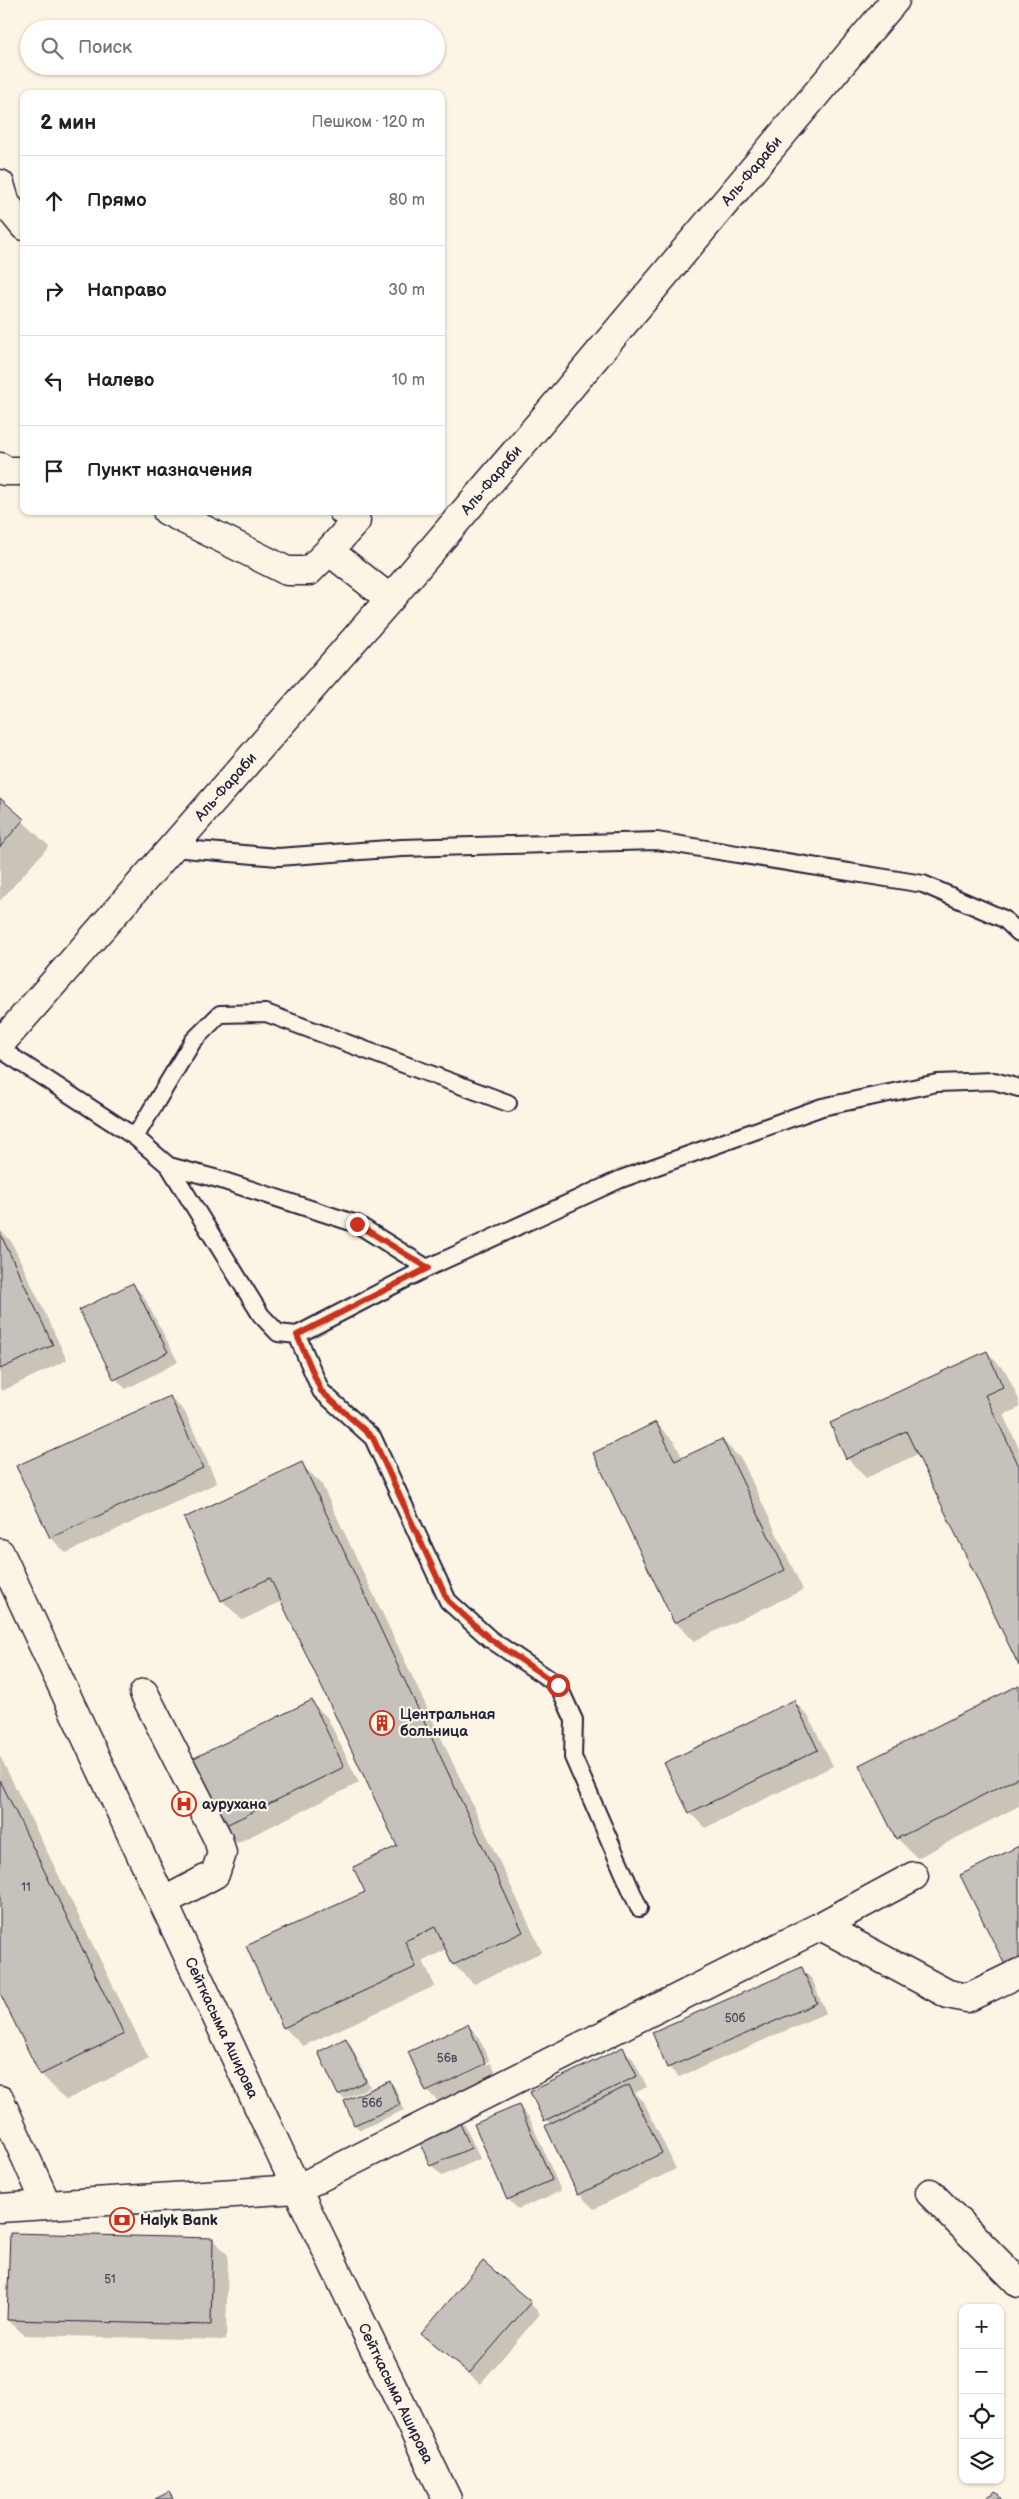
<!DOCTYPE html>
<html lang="ru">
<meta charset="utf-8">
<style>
:root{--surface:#fff;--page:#f2f2f2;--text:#202124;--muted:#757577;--line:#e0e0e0}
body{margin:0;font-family:"Balsamiq Sans",sans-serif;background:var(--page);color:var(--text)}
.controls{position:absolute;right:15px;bottom:15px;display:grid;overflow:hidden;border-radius:10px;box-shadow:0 1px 4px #0004}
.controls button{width:45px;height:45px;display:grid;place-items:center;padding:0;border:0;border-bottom:1px solid var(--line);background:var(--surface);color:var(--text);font:25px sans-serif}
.stop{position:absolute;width:15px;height:15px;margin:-11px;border:4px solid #c8321e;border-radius:50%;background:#fff}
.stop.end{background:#c8321e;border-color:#fff;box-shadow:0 1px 5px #0008}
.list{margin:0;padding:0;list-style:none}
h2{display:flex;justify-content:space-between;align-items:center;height:65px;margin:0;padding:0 20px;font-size:21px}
h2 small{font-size:16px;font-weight:400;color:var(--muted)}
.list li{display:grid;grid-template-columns:32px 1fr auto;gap:15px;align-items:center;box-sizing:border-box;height:90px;padding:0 20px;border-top:1px solid var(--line)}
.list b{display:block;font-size:19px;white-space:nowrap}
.list em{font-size:16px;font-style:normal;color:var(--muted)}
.icon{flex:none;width:28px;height:28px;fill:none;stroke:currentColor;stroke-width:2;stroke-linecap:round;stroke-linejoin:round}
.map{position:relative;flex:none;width:1019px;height:2499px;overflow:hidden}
.search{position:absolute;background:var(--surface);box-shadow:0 1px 4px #0004;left:20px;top:20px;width:425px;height:55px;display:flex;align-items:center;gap:12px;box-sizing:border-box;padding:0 18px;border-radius:28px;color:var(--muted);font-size:19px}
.panel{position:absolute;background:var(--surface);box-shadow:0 1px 4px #0004;left:20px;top:90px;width:425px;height:425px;border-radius:10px}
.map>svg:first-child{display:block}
</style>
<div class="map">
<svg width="1019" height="2499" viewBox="0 0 1019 2499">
<rect width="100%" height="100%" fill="#fcf5e5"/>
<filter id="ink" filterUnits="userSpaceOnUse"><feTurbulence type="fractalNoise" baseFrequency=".02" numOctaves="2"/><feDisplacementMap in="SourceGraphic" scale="10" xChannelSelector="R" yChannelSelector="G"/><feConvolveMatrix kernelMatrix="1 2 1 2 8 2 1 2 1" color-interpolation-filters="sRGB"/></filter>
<g filter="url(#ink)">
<path fill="#0003" d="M 0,800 L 49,846 L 0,901 Z
M 0,1230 L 11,1241 L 67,1360 L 2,1391 L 0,1388 Z
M 132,1284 L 143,1295 L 178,1362 L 126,1389 L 116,1379 Z
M 987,1352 L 1006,1372 L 1019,1400 L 1019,1408 L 1003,1415 L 1019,1448 L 1019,1663 L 918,1454 L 866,1478 L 847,1458 Z
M 170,1397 L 185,1412 L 217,1483 L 66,1553 L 51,1538 Z
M 656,1423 L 675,1443 L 683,1459 L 722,1440 L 742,1460 L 803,1590 L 694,1641 L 675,1622 Z
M 301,1464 L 321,1483 L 542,1952 L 474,1984 L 454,1965 L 447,1949 L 423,1961 L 435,1986 L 303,2046 L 284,2027 L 367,1892 L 398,1846 L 282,1601 L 242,1620 L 222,1600 Z
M 1019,1686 L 1019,1806 L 917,1858 L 897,1838 L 861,1766 Z
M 794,1701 L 809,1717 L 833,1766 L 705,1828 L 690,1813 L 666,1764 Z
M 311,1702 L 327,1717 L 359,1783 L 237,1843 L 221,1827 Z
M 0,1756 L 149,2059 L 66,2100 L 41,2074 L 0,1990 Z
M 801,1969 L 812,1979 L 826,2013 L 679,2077 L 668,2067 Z
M 468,2025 L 478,2036 L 490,2061 L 430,2088 L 430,2091 L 491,2063 L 496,2074 L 438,2101 L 427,2091 Z
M 346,2040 L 351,2045 L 370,2087 L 344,2099 L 339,2094 Z
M 623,2048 L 633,2059 L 647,2087 L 635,2093 L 644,2102 L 676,2169 L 594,2209 L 579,2194 L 550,2125 L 532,2092 Z
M 390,2082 L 395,2087 L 404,2110 L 360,2130 L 355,2125 L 346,2102 Z
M 519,2107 L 529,2117 L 561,2191 L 518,2209 L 508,2199 Z
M 456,2117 L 466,2127 L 480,2159 L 442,2176 L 431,2165 L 418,2134 Z
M 213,2239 L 228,2255 L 226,2340 L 24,2335 L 8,2320 Z
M 530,2303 L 540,2314 L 480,2384 L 433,2344 Z"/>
<path fill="#c6c1bb" stroke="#22223b" d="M 0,798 L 24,819 L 0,847 Z
M 0,1233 L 53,1345 L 0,1369 Z
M 133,1283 L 168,1352 L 114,1380 L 79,1310 Z
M 987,1351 L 1003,1387 L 985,1395 L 1019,1466 L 1019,1666 L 906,1431 L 846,1459 L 830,1423 Z
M 170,1396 L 203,1468 L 50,1538 L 16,1466 Z
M 656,1422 L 675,1461 L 722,1439 L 785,1570 L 674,1623 L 593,1453 Z
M 302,1462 L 523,1932 L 453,1965 L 435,1927 L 405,1941 L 416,1967 L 283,2028 L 246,1946 L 365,1892 L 353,1867 L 397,1846 L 270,1578 L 221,1601 L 184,1518 Z
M 1019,1685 L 1019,1777 L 896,1839 L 859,1765 Z
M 312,1700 L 344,1767 L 220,1828 L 188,1761 Z
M 794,1700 L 818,1750 L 689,1813 L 664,1763 Z
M 0,1780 L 124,2034 L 40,2075 L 0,1993 Z
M 1019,1846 L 1019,1963 L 1007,1969 L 960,1875 Z
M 802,1967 L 817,2003 L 667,2068 L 652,2032 Z
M 468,2024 L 486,2064 L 426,2092 L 408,2052 Z
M 346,2038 L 366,2081 L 338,2095 L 318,2052 Z
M 623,2047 L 637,2076 L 544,2121 L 530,2092 Z
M 390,2081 L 400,2105 L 354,2125 L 344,2101 Z
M 629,2085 L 662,2153 L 578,2195 L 545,2126 Z
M 519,2105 L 552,2180 L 507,2200 L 474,2124 Z
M 456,2115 L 471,2148 L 430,2166 L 416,2133 Z
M 10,2233 L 213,2238 L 211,2325 L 7,2320 Z
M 483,2261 L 531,2302 L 469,2374 L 421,2334 Z
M 996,2491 L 1001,2499 L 983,2499 Z
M 169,2492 L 173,2499 L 155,2499 Z"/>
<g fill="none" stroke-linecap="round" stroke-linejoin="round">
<defs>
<path id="lane" d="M 172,848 L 278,857 L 402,848 L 657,841 L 923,884 L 1004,919 L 1019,933
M 0,1049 L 135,1137 L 169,1166 L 218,1179 L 357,1224 L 427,1268 L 621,1179 L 822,1107 L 937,1083 L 994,1081 L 1019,1088
M 135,1137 L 193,1041 L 220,1014 L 266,1013 L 508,1103
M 169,1166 L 261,1315 L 278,1333 L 297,1335 L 427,1268
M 297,1335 L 321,1391 L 373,1438 L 448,1601 L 490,1639 L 558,1685 L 574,1720 L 573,1757 L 639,1908"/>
<g id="street">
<path d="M 0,184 L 6,204 L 24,226"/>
<path d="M 0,467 L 4,471 L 24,471"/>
<path d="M 167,511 L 287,571 L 309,571 L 329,551"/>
<path d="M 343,511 L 356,521 L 329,551 L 390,599"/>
<path id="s1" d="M 0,1044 L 390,599 L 552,409 L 895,0"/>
<path id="s2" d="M 0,1553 L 297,2189 L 447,2499"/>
<path d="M 144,1693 L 218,1839 L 222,1853 L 215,1874 L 163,1902"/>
<path d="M 821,1926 L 948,1994 L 967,1998 L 1019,1973"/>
<path d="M 0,2100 L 46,2203"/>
<path d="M 930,2193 L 1019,2283"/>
<path d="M 0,2208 L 297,2189 L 821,1926 L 914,1876"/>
</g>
</defs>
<use href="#lane" stroke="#22223b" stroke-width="20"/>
<use href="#street" stroke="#22223b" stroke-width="31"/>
<use href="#lane" stroke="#fcf5e5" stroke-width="16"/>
<use href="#street" stroke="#fcf5e5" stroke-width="28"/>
</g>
</g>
<g fill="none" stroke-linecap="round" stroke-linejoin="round" filter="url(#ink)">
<path stroke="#c8321e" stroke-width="6" d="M 357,1224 L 428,1268 L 297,1335 L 321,1391 L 373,1438 L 448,1601 L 490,1639 L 558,1685"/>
</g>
<defs>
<symbol id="building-ring" viewBox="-11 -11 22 22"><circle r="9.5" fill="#fcf5e5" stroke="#c8321e" stroke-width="1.5"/><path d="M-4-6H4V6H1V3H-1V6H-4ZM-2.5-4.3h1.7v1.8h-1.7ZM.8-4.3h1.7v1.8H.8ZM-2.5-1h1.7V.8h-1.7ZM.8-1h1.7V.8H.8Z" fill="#c8321e"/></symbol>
<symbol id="hospital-ring" viewBox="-11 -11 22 22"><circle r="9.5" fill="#fcf5e5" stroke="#c8321e" stroke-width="1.5"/><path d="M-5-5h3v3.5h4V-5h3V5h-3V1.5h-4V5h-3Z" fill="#c8321e"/></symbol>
<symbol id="bank-ring" viewBox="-11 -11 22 22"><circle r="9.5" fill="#fcf5e5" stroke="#c8321e" stroke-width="1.5"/><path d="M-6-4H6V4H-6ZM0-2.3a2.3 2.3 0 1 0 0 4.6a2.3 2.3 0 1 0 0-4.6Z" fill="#c8321e"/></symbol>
</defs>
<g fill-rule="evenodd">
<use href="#building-ring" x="368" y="1709" width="28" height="28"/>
<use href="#hospital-ring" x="170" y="1790" width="28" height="28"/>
<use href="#bank-ring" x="108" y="2206" width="28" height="28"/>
</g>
<g text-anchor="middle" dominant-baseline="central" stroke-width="4.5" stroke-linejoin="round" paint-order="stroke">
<g font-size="12" fill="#4b4a5b">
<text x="26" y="1887">11</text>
<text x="735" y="2018">50б</text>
<text x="447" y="2058">56в</text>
<text x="372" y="2103">56б</text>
<text x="110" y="2279">51</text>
</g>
<g font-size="15" fill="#22223b" stroke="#fcf5e5">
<text stroke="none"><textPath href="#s1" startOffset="1152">Аль-Фараби</textPath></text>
<text stroke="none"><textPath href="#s1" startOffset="748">Аль-Фараби</textPath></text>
<text stroke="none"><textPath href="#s1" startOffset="342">Аль-Фараби</textPath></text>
<text stroke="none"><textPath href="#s2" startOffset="524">Сейткасыма Аширова</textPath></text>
<text stroke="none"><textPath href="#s2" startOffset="929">Сейткасыма Аширова</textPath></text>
</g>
<g font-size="15" font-weight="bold" fill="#22223b" stroke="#fcf5e5" text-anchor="start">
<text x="400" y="1714">Центральная<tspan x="400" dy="17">больница</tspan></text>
<text x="202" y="1804">аурухана</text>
<text x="140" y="2220">Halyk Bank</text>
</g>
</g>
</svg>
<div class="controls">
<button>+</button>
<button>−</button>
<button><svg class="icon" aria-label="locate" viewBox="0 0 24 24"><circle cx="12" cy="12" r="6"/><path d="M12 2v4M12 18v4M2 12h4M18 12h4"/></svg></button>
<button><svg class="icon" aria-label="layers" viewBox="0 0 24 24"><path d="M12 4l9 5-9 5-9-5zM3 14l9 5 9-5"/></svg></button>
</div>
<div class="stop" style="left:558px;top:1685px"></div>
<div class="stop end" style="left:357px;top:1224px"></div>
<div class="search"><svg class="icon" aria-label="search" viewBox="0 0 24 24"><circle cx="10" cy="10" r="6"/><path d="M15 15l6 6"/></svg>Поиск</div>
<section class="panel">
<h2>2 мин<small>Пешком · 120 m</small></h2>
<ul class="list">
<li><svg class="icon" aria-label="ahead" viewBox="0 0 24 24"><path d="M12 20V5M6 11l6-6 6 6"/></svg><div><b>Прямо</b></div><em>80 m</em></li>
<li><svg class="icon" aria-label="right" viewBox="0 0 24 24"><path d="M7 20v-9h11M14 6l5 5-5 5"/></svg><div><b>Направо</b></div><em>30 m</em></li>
<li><svg class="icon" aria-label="left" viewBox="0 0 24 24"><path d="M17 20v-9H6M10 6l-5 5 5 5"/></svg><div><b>Налево</b></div><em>10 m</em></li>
<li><svg class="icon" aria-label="arrive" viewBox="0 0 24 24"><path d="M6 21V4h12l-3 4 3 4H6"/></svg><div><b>Пункт назначения</b></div></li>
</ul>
</section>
</div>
